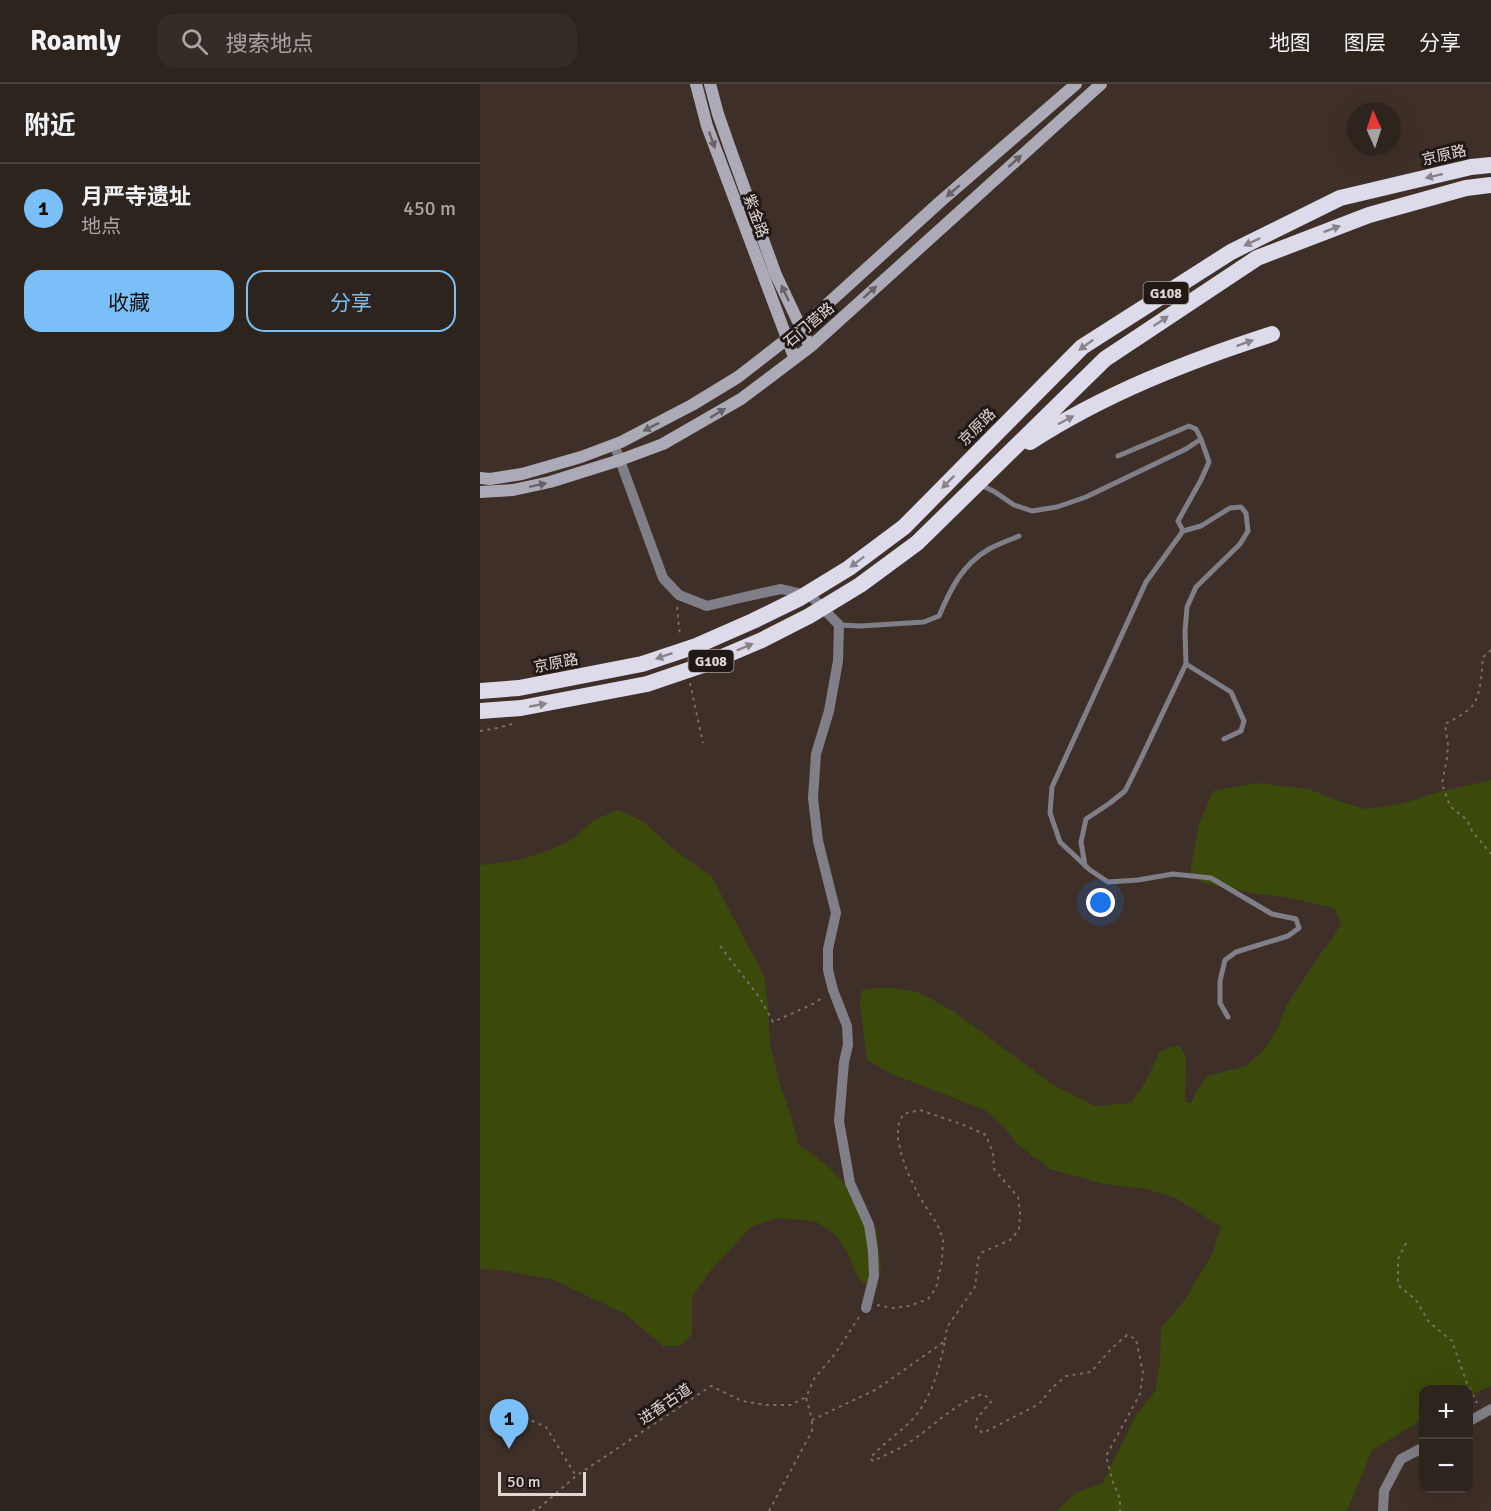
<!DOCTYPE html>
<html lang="zh">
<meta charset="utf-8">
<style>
:root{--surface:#2e241e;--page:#362c27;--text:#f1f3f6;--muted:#a7a4a4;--line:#49413c;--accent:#7abff8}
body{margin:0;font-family:Signika,"Noto Sans SC",sans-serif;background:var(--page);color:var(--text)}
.controls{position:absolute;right:18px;bottom:18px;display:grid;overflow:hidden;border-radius:12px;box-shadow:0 6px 24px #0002}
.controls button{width:54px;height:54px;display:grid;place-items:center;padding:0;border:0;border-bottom:2px solid var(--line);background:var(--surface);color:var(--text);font:30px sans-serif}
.compass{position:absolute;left:867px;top:18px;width:54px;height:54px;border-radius:50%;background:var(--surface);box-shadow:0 6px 24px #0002;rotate:357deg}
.scale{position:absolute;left:18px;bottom:15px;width:88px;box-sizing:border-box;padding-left:6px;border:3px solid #e0d7d3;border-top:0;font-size:16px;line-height:21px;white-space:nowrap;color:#e0d7d3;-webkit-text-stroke:4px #201916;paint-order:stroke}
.you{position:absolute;left:621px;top:819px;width:21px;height:21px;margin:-15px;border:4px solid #fff;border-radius:50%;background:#1a73e8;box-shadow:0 0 0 9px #1a73e833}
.badge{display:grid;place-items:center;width:39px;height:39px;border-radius:50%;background:var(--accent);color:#111;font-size:20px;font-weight:700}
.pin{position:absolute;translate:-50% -50px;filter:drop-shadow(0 2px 3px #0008)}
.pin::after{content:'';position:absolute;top:32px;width:21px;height:18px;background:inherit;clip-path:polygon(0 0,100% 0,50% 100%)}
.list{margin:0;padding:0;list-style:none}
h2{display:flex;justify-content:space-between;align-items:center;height:78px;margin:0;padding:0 24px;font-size:26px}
h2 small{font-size:20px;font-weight:400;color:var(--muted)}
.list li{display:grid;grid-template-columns:39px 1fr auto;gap:18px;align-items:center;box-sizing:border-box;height:90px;padding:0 24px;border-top:2px solid var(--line)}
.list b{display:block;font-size:22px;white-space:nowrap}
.list p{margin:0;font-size:20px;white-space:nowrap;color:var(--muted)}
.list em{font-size:20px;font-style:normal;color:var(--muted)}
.actions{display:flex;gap:12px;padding:18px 24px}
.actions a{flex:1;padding:14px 0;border:2px solid var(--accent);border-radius:18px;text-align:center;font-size:21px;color:var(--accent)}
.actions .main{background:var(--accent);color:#111}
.icon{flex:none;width:33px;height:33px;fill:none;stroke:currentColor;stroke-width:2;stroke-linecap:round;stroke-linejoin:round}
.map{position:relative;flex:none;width:1011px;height:1427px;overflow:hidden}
header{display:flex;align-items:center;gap:36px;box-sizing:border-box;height:84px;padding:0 30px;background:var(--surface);border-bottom:2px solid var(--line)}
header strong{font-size:28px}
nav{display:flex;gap:33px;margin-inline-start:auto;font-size:21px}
.search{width:420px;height:54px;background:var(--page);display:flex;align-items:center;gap:15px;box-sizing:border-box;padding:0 21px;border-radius:18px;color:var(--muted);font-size:22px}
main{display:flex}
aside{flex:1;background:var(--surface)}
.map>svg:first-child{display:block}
</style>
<header>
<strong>Roamly</strong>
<div class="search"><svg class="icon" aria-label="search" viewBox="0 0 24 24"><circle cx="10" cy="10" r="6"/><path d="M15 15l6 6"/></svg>搜索地点</div>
<nav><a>地图</a><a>图层</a><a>分享</a></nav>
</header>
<main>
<aside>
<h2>附近<small></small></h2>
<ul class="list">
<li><span class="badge">1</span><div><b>月严寺遗址</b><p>地点</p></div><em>450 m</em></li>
</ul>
<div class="actions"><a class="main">收藏</a><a>分享</a></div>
</aside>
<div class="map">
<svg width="1011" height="1427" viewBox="0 0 1011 1427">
<rect width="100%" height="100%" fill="#3e3028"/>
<path fill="#3b4a0a" d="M 1011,696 L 1011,1302 L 989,1312 L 988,1306 L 944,1306 L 943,1335 L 892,1366 L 867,1427 L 577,1427 L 595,1409 L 623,1399 L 655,1333 L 675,1307 L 680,1280 L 681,1244 L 704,1217 L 732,1170 L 741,1143 L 696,1114 L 667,1105 L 624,1100 L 570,1085 L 537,1060 L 524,1043 L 505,1026 L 412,990 L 387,976 L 380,920 L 382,906 L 409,903 L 440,909 L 473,927 L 573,1001 L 615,1022 L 651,1019 L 665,999 L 679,969 L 687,964 L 700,961 L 706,974 L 705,1012 L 706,1018 L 711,1019 L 716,1008 L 727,992 L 766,982 L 783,967 L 798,944 L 805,924 L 841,869 L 852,855 L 861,839 L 854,824 L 800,812 L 778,810 L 723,799 L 710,789 L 719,741 L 733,707 L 776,699 L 829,705 L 853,715 L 885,725 L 921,720 L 955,709 Z
M 138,726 L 164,738 L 192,764 L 232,793 L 284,892 L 288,921 L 290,961 L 300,1001 L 311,1032 L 319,1061 L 344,1079 L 368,1103 L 384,1123 L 397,1145 L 401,1185 L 397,1198 L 383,1199 L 375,1188 L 369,1171 L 355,1150 L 335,1137 L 297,1134 L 272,1142 L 231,1186 L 212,1213 L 212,1251 L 200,1262 L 183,1262 L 145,1230 L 74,1196 L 21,1186 L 0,1185 L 0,781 L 39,776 L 70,766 L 93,755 L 114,736 Z"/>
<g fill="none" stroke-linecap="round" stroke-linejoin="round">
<path stroke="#7a6e67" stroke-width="2" stroke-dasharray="3 4.5" stroke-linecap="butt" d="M 197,523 L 200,553
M 1011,566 L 1003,573 C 1002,585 1001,611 993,621 C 987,629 974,635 965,640 L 968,661 L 967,674 L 962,700 L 970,722 L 987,736 L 992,747 L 1011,770
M 210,599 L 223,659
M 0,647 L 18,644 L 32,640
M 240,862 L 280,914 L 293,938 L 335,919 L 344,912
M 926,1159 L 918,1175 L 918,1201 L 936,1216 L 949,1238 L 972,1257 L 986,1297 L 997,1319
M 397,1221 L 412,1224 L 429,1222 L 448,1215 L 456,1204 L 462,1177 L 463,1155 L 457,1140 L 439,1112 L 427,1087 L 421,1069 L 418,1055 L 418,1042 L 423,1030 L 440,1026 L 481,1040 L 506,1051 L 513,1069 L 514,1085 L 538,1113 L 540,1128 L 539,1145 L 532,1155 L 501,1169 L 498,1175 L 495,1203 L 467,1243 L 465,1257
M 379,1233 L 355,1270 L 334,1295 L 326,1313 L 332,1336 L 397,1305 L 465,1257 C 459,1286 451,1317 429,1339 C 416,1351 402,1361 390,1374 L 393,1377 C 403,1372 414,1368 423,1362 C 450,1347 473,1319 503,1310 L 507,1313 L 511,1318 L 497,1334 L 496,1344 L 503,1349 L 559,1320 L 573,1303 L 586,1292 L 611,1288 L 632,1264 L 647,1251 L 656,1255 L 663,1289 L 660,1310 L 626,1372 L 633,1398 L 640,1415 L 640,1427
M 23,1343 L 38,1337 L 50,1336 L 66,1343 L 96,1392
M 52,1427 L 58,1425 L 96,1392 L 231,1302 L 262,1317 L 286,1321 L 311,1321 L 326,1313
M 289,1427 L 332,1347 L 332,1336"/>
<path stroke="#807f87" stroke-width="5" d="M 638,372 L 709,342 L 716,345 L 721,355
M 499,400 L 515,408 L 534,421 L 552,427 L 577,423 L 606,413 L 706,365 L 721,355 L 729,378 L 721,396 L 698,437 L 703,447 L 666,498 L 572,703 L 570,729 L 580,758 L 610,786 L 628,798 L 658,796 L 693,790 L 731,794 L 792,830 L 816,835 L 819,844 L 808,852 L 756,868 L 745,876 L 740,897 L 740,919 L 748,933
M 359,541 L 381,542 L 444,538 L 459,532 C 471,504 482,481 509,465 C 518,460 530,456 539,452
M 706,580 L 751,608 L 764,637 L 761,647 L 744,655
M 605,782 L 601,758 L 606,735 L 630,719 L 645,707 L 657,683 L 706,580 L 705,547 L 707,523 L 716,503 L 760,460 L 768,447 L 766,429 L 761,423 L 750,424 L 721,442 L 703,447"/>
<path stroke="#807f87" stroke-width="10" d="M 134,360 L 183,494 L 199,511 L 227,522 L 260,514 L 301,505 L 331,512 L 359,541 L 358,577 L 349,627 L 336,670 L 333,714 L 338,757 L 356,829 L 348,865 L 348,886 L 353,906 L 367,942 L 368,961 L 364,978 L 359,1037 L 370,1099 L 389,1141 L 393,1167 L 394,1192 L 386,1224
M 988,1338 L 1011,1325
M 903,1427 L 904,1407 L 921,1375 L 944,1363"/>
<path stroke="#acaab6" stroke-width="12" d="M 216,0 L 227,42 L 314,273
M 230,0 L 238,30 L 252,70 L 296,191 L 330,263
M 0,394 L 10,395 L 42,390 L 101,373 L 141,358 L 212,321 L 258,293 L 321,244 L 461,117 L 596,0
M 0,408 L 33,406 L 70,398 L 140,376 L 183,360 L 261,315 L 330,263 L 621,0"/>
<path stroke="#dddaea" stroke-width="16" d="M 550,358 C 624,310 708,277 792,250
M 0,607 L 39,604 L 162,580 L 216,562 L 273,537 L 320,514 L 369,484 L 424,443 L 602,263 L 751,168 L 860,114 L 991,83 L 1011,81
M 0,627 L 41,624 L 167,600 L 223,581 L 282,556 L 329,532 L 380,501 L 437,459 L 625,275 L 777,174 L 889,131 L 986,104 L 1011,101"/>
</g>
<defs><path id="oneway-solid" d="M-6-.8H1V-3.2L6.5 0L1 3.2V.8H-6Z" transform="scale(1.5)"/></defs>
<g fill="#666266">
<use href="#oneway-solid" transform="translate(232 56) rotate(70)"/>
<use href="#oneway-solid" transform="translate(535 77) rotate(-42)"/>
<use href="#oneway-solid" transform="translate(473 107) rotate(139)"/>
<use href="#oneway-solid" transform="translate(390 208) rotate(-42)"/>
<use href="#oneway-solid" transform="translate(305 209) rotate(-115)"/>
<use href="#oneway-solid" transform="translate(238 329) rotate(-31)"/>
<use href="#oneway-solid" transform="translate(171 343) rotate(153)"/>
<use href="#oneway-solid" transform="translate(58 401) rotate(-12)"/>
</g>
<g fill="#88838b">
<use href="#oneway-solid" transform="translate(954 92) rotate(167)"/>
<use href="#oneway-solid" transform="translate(852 145) rotate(-21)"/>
<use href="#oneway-solid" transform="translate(772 158) rotate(154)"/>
<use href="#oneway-solid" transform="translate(681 237) rotate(-34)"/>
<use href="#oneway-solid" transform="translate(765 259) rotate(-20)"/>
<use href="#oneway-solid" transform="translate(606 261) rotate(144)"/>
<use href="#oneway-solid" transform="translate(586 336) rotate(-28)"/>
<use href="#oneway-solid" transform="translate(468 398) rotate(135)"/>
<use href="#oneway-solid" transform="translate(377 478) rotate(143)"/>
<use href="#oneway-solid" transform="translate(265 563) rotate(-23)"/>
<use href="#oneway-solid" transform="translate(184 572) rotate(161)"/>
<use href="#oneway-solid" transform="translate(58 621) rotate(-10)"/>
</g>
<g text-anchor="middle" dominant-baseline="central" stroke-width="6" stroke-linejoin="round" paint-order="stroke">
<g fill="#201916" stroke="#a69e9a" stroke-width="1.5">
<rect x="663.5" y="198" width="45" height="22" rx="4.5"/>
<rect x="208.5" y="566" width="45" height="22" rx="4.5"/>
</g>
<g font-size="14" font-weight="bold" fill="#e0d7d3">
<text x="686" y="209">G108</text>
<text x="231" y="577">G108</text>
</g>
<g font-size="15" fill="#e0d7d3" stroke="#201916">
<text transform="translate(964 71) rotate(-13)">京原路</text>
<text transform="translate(276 132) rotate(70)">紫金路</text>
<text transform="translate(329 241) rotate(-40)">石门营路</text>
<text transform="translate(497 343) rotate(-45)">京原路</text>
<text transform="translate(76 579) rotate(-11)">京原路</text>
<text transform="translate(185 1320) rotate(-34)">进香古道</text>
</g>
</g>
</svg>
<div class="controls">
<button>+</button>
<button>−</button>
</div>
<svg class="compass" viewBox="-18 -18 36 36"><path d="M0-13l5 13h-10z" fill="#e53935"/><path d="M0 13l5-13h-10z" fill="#a7a4a4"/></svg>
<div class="scale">50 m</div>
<div class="you"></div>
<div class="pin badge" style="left:29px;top:1365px">1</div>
</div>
</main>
